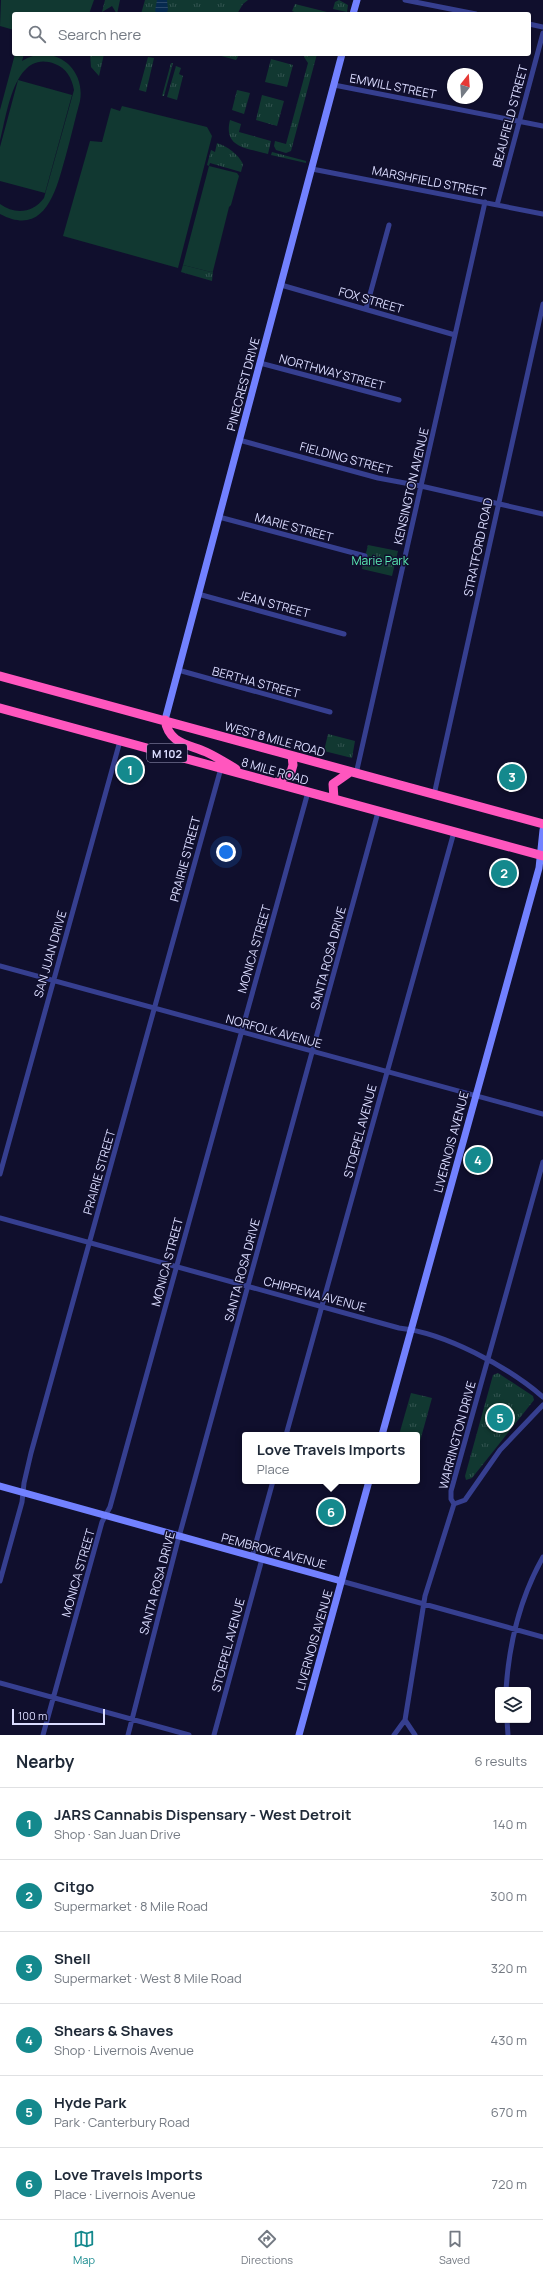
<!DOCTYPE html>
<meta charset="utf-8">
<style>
:root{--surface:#fff;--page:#f6f6f7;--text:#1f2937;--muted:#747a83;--line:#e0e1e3;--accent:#14898d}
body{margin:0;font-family:Manrope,sans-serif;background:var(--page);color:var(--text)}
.controls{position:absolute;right:12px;bottom:12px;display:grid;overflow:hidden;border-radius:4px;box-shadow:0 1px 3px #0004}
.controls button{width:36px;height:36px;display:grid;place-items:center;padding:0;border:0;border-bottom:1px solid var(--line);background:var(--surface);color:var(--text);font:20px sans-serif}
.compass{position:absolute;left:447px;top:68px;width:36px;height:36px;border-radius:50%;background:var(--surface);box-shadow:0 1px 3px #0004;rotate:17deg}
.scale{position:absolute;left:12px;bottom:10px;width:93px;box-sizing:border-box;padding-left:4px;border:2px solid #dbdcff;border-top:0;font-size:11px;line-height:14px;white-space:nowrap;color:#dbdcff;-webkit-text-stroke:3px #100f2d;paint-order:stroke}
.you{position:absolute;left:226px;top:852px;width:14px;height:14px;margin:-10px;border:3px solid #fff;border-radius:50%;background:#1a73e8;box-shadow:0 0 0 6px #1a73e833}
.badge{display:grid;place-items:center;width:26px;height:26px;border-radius:50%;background:var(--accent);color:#fff;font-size:13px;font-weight:700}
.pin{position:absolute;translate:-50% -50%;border:2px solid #fff;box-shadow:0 1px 4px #0006}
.popup{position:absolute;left:242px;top:1432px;width:178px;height:52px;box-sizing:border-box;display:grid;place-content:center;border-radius:4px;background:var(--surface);filter:drop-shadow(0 1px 3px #0005);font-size:13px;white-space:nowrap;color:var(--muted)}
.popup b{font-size:15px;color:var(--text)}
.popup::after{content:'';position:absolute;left:50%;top:100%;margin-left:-8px;border:8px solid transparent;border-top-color:var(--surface)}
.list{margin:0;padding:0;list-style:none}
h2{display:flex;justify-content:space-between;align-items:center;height:52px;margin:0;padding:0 16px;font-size:17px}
h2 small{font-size:13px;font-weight:400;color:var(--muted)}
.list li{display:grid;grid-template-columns:26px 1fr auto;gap:12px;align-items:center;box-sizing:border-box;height:72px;padding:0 16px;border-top:1px solid var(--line)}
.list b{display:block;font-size:15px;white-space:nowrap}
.list p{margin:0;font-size:13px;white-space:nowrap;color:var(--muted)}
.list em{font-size:13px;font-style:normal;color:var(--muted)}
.icon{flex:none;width:22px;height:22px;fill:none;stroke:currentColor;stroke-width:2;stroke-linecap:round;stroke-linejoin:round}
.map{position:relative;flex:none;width:543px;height:1735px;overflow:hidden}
.search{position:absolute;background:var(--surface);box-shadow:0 1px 3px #0004;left:12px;right:12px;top:12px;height:44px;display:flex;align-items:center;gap:10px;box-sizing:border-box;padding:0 14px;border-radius:4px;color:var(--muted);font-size:15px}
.sheet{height:484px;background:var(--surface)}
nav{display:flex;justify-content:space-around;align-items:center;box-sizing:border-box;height:56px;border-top:1px solid var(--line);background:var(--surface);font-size:11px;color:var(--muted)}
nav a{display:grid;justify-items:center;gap:2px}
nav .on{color:var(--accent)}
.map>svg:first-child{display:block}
</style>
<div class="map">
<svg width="543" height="1735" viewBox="0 0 543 1735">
<defs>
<pattern id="grass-tufts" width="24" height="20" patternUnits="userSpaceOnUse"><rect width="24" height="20" fill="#113831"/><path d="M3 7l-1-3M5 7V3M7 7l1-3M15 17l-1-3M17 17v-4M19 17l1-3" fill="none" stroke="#335450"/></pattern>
<pattern id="water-rules" width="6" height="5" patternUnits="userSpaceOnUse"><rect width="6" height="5" fill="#062a4f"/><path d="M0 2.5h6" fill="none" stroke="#2a4869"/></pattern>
</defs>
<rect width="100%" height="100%" fill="#100f2d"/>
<path fill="url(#grass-tufts)" d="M 105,0 L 120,0 L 117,14 L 112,6 L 102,12 Z
M 145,0 L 248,0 L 243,4 L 237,14 L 141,14 Z
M 339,0 L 348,5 L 347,12 L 333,9 L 335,2 Z
M 295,4 L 335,14 L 299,14 L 292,11 Z
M 90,54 L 104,54 L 99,76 L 91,67 Z
M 214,54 L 237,54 L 239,55 L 236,60 Z
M 305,54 L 317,54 L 291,151 L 286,153 L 276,150 L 274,146 L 275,141 L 286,144 L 308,63 L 304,57 Z
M 148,57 L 154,58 L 146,92 L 139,90 Z
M 271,59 L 293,65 L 287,87 L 265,82 Z
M 171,63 L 173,63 L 164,96 L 162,96 Z
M 176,66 L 181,68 L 179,74 L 183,76 L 177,100 L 167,97 Z
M 237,90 L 250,93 L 244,114 L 232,110 Z
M 262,95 L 284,101 L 277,126 L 256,120 Z
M 230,120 L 241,124 L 239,132 L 271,141 L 268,154 C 247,148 223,148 230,120 Z
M 217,143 C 227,146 239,155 243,164 L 241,172 L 210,163 L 209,166 L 207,165 L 211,150 L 215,152 Z
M 272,152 L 306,161 L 306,163 L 271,155 Z
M 183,265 L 211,272 L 213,271 L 212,281 L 181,272 Z
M 368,545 L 398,551 L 392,576 L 362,569 Z
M 328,734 L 355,741 L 352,758 L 324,751 Z
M 498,1373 L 533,1396 L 534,1400 L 472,1478 L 466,1480 L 465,1476 L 493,1375 Z
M 411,1393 L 432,1398 L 417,1452 L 417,1435 L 399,1435 Z"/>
<path fill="#113831" d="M 1,0 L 94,0 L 89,14 L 14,14 L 14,30 L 0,26 Z
M 15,54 L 24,54 L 22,61 C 52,42 86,67 80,101 C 75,119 71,137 66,155 C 57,186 47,239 0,214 L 0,204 C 15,215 33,213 44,198 L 74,90 C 72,78 66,68 55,64 C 14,48 7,115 0,141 L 0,110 Z
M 18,80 L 72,95 L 45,193 L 0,181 L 0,147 Z
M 122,106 L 207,127 L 212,136 L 178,268 L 63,236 L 90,141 L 102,142 L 111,108 L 120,111 Z
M 209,166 L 237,173 L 239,176 L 231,205 L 229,207 L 213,271 L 211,272 L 183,265 Z"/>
<path fill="url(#water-rules)" d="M 157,0 L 167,0 L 168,10 L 166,14 L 159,14 L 155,11 Z"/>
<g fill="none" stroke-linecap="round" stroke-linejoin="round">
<path stroke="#363f90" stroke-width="5" d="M 405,0 L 476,14
M 529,24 L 543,27
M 334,85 L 543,126
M 312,169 L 543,214
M 497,205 L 543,33
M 281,285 L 455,335
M 366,309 L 389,225
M 260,363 L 399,400
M 239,440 L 378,478 L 421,486 L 543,514
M 219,517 L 365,556
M 198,594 L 344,634
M 178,670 L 330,712
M 356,774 L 485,202
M 434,795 L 543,304
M 0,966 L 543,1114
M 0,1174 L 120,741
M 0,1218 L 399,1328 C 445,1333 507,1366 543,1397
M 286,1435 L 454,832
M 454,1504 L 465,1500 L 500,1450 L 543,1405
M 252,1557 L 273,1481
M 0,1581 L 22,1502 L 24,1483 L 31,1453 L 221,768
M 341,1581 L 543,1637
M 0,1683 L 189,1735
M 506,1690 C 509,1643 520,1598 543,1557
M 405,1720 L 415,1735
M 507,1720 L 508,1735
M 43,1735 L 102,1522 L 110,1507 L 308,792
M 128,1735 L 177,1544 L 378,812
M 214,1735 L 262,1559
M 394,1735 L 405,1720 L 425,1596 L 454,1504 L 451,1499 L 451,1491 L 543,1162"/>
<path stroke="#7281ff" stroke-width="7" d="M 353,14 L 357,0
M 165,720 L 342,54
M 382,1435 L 539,868 L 543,830
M 0,1486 L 341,1581
M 299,1735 L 369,1481"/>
<path stroke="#ff56be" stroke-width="9" d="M 0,676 L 543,824
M 0,708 L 543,856
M 165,720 C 169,744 188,744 206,752 C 217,757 226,763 236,769
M 276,783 L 291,772 L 293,765 L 292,756
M 334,799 L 333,784 L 350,772"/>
</g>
<g text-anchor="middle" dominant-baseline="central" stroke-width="3" stroke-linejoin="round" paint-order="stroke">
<rect fill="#100f2d" stroke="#9e9ec0" stroke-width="1" x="147" y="744" width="40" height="18" rx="3"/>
<g font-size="11" font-weight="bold" fill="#dbdcff">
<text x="167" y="753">M 102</text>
</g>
<g font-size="12" fill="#dbdcff" stroke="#100f2d">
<text transform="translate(393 86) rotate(11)">EMWILL STREET</text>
<text transform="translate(510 116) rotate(-75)">BEAUFIELD STREET</text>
<text transform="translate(429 181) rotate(11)">MARSHFIELD STREET</text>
<text transform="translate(371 300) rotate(16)">FOX STREET</text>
<text transform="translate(332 372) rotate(15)">NORTHWAY STREET</text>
<text transform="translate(243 384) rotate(-75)">PINECREST DRIVE</text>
<text transform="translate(346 458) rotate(15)">FIELDING STREET</text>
<text transform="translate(411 486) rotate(-77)">KENSINGTON AVENUE</text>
<text transform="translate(294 527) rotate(15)">MARIE STREET</text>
<text transform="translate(478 547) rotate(-78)">STRATFORD ROAD</text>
<text transform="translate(274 604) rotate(15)">JEAN STREET</text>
<text transform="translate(256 682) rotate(15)">BERTHA STREET</text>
<text transform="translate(275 739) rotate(15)">WEST 8 MILE ROAD</text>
<text transform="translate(275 771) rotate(16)">8 MILE ROAD</text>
<text transform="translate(185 859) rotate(-75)">PRAIRIE STREET</text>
<text transform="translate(254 949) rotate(-74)">MONICA STREET</text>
<text transform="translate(50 954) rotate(-74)">SAN JUAN DRIVE</text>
<text transform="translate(328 958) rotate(-75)">SANTA ROSA DRIVE</text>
<text transform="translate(274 1031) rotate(15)">NORFOLK AVENUE</text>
<text transform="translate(360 1131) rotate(-75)">STOEPEL AVENUE</text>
<text transform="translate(451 1142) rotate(-75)">LIVERNOIS AVENUE</text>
<text transform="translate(99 1172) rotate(-74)">PRAIRIE STREET</text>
<text transform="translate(167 1262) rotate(-75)">MONICA STREET</text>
<text transform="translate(242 1270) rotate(-75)">SANTA ROSA DRIVE</text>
<text transform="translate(315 1294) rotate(15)">CHIPPEWA AVENUE</text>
<text transform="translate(457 1435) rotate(-75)">WARRINGTON DRIVE</text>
<text transform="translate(274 1551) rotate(15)">PEMBROKE AVENUE</text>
<text transform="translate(78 1573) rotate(-74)">MONICA STREET</text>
<text transform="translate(157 1583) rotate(-75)">SANTA ROSA DRIVE</text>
<text transform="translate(314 1640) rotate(-74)">LIVERNOIS AVENUE</text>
<text transform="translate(228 1645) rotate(-75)">STOEPEL AVENUE</text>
</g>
<g font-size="12" fill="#5bebb4" stroke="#100f2d">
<text x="380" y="560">Marie Park</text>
</g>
</g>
</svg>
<div class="controls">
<button><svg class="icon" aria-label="layers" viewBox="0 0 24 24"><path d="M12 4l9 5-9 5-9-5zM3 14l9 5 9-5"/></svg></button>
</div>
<svg class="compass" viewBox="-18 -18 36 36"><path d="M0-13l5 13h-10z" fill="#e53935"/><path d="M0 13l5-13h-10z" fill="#747a83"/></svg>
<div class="scale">100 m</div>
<div class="you"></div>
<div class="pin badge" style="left:130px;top:770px">1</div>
<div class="pin badge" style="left:504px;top:873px">2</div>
<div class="pin badge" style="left:512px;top:777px">3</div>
<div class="pin badge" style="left:478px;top:1160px">4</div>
<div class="pin badge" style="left:500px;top:1418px">5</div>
<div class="pin badge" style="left:331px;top:1512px">6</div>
<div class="popup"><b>Love Travels Imports</b>Place</div>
<div class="search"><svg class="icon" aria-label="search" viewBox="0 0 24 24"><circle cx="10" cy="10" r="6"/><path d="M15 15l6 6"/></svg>Search here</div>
</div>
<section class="sheet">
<h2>Nearby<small>6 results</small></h2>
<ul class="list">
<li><span class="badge">1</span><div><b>JARS Cannabis Dispensary - West Detroit</b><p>Shop · San Juan Drive</p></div><em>140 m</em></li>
<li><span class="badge">2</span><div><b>Citgo</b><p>Supermarket · 8 Mile Road</p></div><em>300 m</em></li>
<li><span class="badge">3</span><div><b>Shell</b><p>Supermarket · West 8 Mile Road</p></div><em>320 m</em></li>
<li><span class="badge">4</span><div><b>Shears &amp; Shaves</b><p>Shop · Livernois Avenue</p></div><em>430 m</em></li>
<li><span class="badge">5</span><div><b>Hyde Park</b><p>Park · Canterbury Road</p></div><em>670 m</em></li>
<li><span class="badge">6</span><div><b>Love Travels Imports</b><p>Place · Livernois Avenue</p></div><em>720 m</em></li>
</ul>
</section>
<nav>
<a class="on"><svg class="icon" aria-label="map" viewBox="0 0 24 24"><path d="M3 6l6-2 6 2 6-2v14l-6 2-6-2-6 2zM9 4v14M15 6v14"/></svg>Map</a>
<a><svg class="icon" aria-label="directions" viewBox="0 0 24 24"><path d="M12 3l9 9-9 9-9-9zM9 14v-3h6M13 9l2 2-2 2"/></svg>Directions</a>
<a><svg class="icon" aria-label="saved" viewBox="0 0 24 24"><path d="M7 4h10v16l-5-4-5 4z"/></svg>Saved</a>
</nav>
